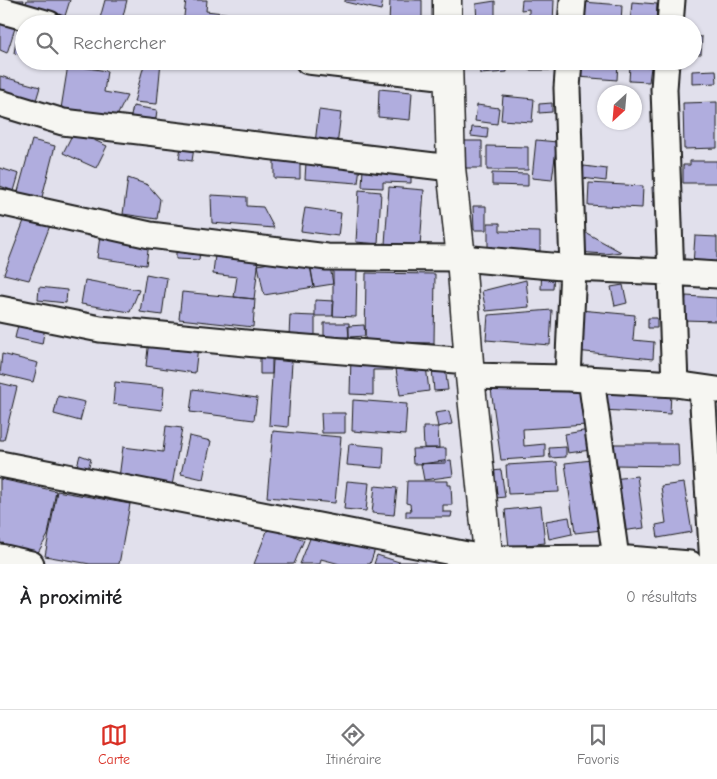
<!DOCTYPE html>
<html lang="fr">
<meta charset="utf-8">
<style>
:root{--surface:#fff;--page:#f2f2f2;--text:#202124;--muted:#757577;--line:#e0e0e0;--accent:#d93025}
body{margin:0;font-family:"Comic Neue",sans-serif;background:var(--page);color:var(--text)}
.compass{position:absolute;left:597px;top:85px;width:45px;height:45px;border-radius:50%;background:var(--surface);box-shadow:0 1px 4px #0004;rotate:206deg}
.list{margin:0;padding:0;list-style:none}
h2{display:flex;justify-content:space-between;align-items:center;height:65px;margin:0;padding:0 20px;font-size:21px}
h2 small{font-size:16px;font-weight:400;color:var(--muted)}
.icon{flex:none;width:28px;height:28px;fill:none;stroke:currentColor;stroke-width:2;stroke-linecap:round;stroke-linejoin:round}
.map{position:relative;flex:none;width:717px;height:564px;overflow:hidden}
.search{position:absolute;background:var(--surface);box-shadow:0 1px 4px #0004;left:15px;right:15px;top:15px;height:55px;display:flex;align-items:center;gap:12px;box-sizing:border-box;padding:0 18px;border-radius:28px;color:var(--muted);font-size:19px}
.sheet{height:145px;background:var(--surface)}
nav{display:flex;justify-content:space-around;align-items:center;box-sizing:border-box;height:70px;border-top:1px solid var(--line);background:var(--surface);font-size:14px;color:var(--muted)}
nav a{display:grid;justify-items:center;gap:2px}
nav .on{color:var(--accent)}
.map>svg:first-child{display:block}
</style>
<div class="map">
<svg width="717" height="564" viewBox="0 0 717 564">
<rect width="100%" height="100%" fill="#e1e0ec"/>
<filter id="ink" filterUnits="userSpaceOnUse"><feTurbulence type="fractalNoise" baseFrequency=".02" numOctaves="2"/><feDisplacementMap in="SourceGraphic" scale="10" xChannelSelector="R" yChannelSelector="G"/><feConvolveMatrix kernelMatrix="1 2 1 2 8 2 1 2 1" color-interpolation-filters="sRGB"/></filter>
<g filter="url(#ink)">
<path fill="#b0adde" stroke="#1c1c1c" d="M 4,0 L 24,0 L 23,5 Z
M 27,0 L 70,0 L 65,16 L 26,4 Z
M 105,0 L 127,0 L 121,24 L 107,24 L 99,22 Z
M 186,0 L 207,0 L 206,11 L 257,17 L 256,24 L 183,24 Z
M 345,0 L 383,0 L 381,10 L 345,2 Z
M 390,0 L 422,0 L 422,24 L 389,24 Z
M 522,0 L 554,0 L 553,24 L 529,24 L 529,9 L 521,10 Z
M 495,1 L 495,24 L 477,24 L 476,4 Z
M 583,2 L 622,5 L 621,24 L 582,24 Z
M 632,2 L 657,4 L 656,24 L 630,24 Z
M 261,17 L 310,24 L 260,24 Z
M 0,19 L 16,25 L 7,53 L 0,50 Z
M 333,20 L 352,23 L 352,24 L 332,24 Z
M 19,26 L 24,27 L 24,55 L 14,53 Z
M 693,36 L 702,37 L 701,54 L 693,54 Z
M 95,61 L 122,61 L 121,66 Z
M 145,61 L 161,61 L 157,104 L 134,102 Z
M 479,61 L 507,61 L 507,72 L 480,74 Z
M 528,61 L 551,61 L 551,70 L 528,70 Z
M 579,61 L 618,61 L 617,80 L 578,77 Z
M 68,65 L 107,71 L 104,92 L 127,96 L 113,124 L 60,115 Z
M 630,65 L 651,67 L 649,82 L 629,81 Z
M 716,70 L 717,83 L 692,84 L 692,71 Z
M 0,76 L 40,87 L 34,107 L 0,97 Z
M 379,89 L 412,92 L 410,120 L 378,117 Z
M 503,96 L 534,99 L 532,122 L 501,120 Z
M 717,102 L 717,148 L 684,149 L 683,103 Z
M 552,103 L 552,112 L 539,113 L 539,104 Z
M 477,105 L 499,108 L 497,124 L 475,121 Z
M 133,106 L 157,110 L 155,125 L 130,121 Z
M 319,110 L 341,113 L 337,146 L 315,143 Z
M 472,127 L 488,128 L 487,138 L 471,136 Z
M 74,131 L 107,146 L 96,168 L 63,153 Z
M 32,140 L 55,146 L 41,201 L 17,195 Z
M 536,140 L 557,142 L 552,180 L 532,178 Z
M 464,141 L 482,141 L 482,168 L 463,168 Z
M 487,146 L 528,147 L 528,170 L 487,170 Z
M 181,147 L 194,148 L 192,161 L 179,159 Z
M 274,160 L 300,161 L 300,179 L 274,178 Z
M 690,161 L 717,161 L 717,183 L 683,183 L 683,165 L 690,165 Z
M 306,162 L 360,166 L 358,183 L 305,179 Z
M 584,166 L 607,169 L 606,181 L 582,178 Z
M 0,168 L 19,174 L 14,191 L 0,186 Z
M 363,168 L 411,174 L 411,183 L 383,182 L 383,188 L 362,187 Z
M 492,173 L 528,174 L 528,186 L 492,185 Z
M 128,178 L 148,185 L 160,199 L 157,219 L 123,214 Z
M 589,183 L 643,186 L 642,208 L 588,205 Z
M 389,187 L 424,190 L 420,247 L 385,244 Z
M 652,187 L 659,187 L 659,205 L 653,206 Z
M 359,190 L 381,192 L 378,244 L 356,242 Z
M 211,195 L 247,197 L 247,206 L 263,207 L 274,228 L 212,223 Z
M 473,206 L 486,206 L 486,230 L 474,230 Z
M 305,208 L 341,213 L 338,236 L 301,231 Z
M 25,218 L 51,223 L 29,280 L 4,274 Z
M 488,223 L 500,223 L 500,231 L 540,232 L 540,251 L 488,250 Z
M 581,230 L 621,252 L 605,254 L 577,252 Z
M 100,236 L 149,243 L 146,265 L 97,258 Z
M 695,236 L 717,237 L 717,267 L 693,265 Z
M 176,249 L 200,250 L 199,260 L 176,259 Z
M 215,255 L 259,259 L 254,299 L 234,297 L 237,277 L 213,274 Z
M 308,256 L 314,287 L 264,295 L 258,265 Z
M 330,266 L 333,284 L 314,287 L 311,269 Z
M 333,268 L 357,269 L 356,317 L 333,316 Z
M 542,268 L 554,268 L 553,289 L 541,289 Z
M 366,273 L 435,274 L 434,343 L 365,342 Z
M 146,274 L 167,278 L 162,315 L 140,312 Z
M 85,280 L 139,290 L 130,312 L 81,304 Z
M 526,280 L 529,307 L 486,311 L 482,291 Z
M 623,285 L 627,303 L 615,306 L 611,287 Z
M 39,287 L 67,290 L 66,303 L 38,300 Z
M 182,292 L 255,299 L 253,327 L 179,319 Z
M 686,296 L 717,298 L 717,321 L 683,320 Z
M 315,300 L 334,301 L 333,316 L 315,316 Z
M 552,310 L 550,345 L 486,340 L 488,315 Z
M 580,310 L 635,315 L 633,340 L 654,342 L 653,359 L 576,351 Z
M 290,315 L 315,316 L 315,336 L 289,336 Z
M 20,316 L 46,322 L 42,344 L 15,338 Z
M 648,318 L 657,318 L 657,328 L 648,328 Z
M 324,323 L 349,323 L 349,337 L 324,338 Z
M 364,325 L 365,336 L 349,337 L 348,326 Z
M 149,340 L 198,346 L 195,373 L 146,366 Z
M 260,352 L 272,352 L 272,374 L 260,374 Z
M 2,354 L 38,363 L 33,382 L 0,374 Z
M 351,356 L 393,356 L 393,370 L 373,370 L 373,395 L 350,394 Z
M 273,360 L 292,362 L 288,427 L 269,425 Z
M 426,366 L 429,391 L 400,395 L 396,369 Z
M 445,367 L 448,390 L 434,391 L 432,368 Z
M 115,382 L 164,387 L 162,410 L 113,404 Z
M 490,382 L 582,384 L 587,425 L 523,429 L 524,446 L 545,444 L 545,457 L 501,460 Z
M 0,383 L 17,387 L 4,440 L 0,440 Z
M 605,388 L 671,392 L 670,414 L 603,410 Z
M 193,389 L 257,398 L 254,420 L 190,412 Z
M 58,396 L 85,402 L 80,421 L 54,414 Z
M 353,400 L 407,404 L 405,435 L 352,431 Z
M 449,411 L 452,424 L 438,427 L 435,413 Z
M 321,413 L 345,413 L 345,433 L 322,433 Z
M 166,426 L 182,428 L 172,486 L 119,478 L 123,447 L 163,452 Z
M 423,427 L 438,427 L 439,448 L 424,448 Z
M 589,430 L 591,450 L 568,453 L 565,434 Z
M 273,431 L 341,437 L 335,503 L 267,497 Z
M 189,436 L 211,441 L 203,479 L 181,474 Z
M 349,444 L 384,447 L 383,468 L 347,465 Z
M 614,444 L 678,444 L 679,466 L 614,465 Z
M 566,447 L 566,457 L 550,458 L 549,448 Z
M 446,448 L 446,463 L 413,464 L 412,449 Z
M 80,455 L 91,459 L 88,469 L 77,466 Z
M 451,460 L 453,476 L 424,480 L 421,464 Z
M 592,460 L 602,530 L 575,533 L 565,463 Z
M 557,462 L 559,492 L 508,494 L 506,465 Z
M 501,470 L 505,497 L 496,498 L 493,471 Z
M 637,476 L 644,528 L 621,531 L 614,479 Z
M 0,479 L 56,491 L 48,535 L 36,556 L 0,548 Z
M 347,481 L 369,483 L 366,511 L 344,509 Z
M 407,481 L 448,481 L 448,485 L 451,485 L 452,505 L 443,505 L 443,512 L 452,512 L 451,517 L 406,517 L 406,511 L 411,511 L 410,504 L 406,503 Z
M 684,483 L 692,532 L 658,538 L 656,525 L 666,523 L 661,486 Z
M 375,486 L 397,488 L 394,515 L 372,513 Z
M 57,491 L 130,504 L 119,564 L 90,564 L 45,556 Z
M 541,506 L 545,543 L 509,547 L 505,510 Z
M 569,517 L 572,534 L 549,539 L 546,521 Z
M 269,526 L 304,540 L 294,564 L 254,564 Z
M 311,536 L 375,549 L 370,564 L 340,564 L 321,559 L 320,564 L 300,564 Z
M 377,555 L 399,562 L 398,564 L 374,564 Z
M 399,562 L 417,562 L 417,564 L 398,564 Z"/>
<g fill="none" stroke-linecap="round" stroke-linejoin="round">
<defs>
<path id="street" d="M 0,10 L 49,24
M 571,24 L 573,0
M 670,24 L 672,0
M 308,61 L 448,77
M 666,61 L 664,89 L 675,384
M 0,103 L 63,122 L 451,168
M 0,202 L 150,235 L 327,257 L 461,258 L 573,268 L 670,272 L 717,275
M 0,309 L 100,329 L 256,344 L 468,361
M 470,376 L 568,378 L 675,384 L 717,390
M 568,378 L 573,268 L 567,88 L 569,61
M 591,379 L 616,558
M 702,388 L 713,564
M 0,464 L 488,559 L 616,558 L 690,564
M 0,557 L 31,564"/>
<path id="secondary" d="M 447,0 L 447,24
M 448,61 L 451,168 L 461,258 L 470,376 L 489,564"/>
</defs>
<use href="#street" stroke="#1c1c1c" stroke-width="29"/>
<use href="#secondary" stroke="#1c1c1c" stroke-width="31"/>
<use href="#street" stroke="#f6f6f2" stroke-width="25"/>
<use href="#secondary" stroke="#f6f6f2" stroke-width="28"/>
</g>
</g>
</svg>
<svg class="compass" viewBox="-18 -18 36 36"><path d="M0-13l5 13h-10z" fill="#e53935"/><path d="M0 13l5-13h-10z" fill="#757577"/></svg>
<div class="search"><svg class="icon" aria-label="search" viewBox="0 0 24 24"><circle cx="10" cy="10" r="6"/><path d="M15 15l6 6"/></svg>Rechercher</div>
</div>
<section class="sheet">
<h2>À proximité<small>0 résultats</small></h2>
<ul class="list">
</ul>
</section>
<nav>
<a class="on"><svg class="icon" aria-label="map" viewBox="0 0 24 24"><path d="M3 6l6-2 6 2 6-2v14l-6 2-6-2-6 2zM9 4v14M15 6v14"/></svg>Carte</a>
<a><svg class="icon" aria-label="directions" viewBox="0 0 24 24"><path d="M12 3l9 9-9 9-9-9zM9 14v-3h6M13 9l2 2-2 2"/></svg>Itinéraire</a>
<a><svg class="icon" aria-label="saved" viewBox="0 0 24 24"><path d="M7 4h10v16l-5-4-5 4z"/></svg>Favoris</a>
</nav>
